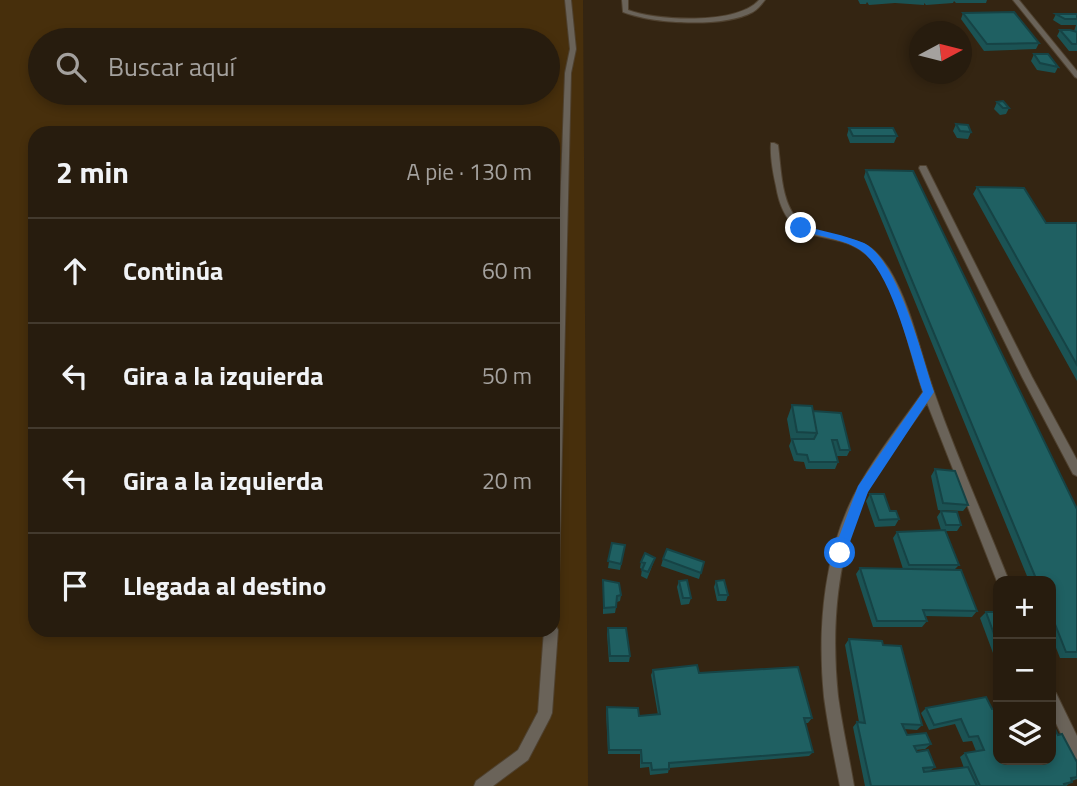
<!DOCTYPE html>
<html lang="es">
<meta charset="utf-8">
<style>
:root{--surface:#271c0e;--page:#2f2517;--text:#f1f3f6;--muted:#a4a19e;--line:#433a2e}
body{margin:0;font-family:"Titillium Web",sans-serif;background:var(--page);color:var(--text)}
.controls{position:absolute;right:21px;bottom:21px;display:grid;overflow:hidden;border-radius:14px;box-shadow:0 4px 10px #0003}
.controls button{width:63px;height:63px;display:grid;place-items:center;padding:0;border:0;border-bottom:2px solid var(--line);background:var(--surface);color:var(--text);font:35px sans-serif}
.compass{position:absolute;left:909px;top:21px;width:63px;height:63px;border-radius:50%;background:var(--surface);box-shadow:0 4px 10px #0003;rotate:83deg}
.stop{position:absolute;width:21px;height:21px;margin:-16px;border:5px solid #1a73e8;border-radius:50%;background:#fff}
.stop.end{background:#1a73e8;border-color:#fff;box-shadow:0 2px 7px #0008}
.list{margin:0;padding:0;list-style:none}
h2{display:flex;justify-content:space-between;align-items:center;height:91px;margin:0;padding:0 28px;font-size:30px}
h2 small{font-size:23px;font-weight:400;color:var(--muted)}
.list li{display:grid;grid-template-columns:46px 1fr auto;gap:21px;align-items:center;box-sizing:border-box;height:105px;padding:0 28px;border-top:2px solid var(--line)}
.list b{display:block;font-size:26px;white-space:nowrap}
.list em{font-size:23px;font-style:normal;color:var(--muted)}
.icon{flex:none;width:38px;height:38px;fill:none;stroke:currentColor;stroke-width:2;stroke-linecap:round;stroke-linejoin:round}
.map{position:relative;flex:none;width:1077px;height:786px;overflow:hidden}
.search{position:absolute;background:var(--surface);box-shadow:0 4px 10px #0003;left:28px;top:28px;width:532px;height:77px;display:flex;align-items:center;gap:18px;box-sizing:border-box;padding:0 24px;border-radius:38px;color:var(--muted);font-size:26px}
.panel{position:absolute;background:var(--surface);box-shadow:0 4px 10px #0003;left:28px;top:126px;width:532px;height:511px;border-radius:21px}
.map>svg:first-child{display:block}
</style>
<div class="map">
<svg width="1077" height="786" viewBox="0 0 1077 786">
<rect width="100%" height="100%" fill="#342512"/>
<path fill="#472f0c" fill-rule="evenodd" d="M 0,0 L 583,0 L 588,786 L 0,786 ZM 40,40 L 548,40 L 548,93 L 40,93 ZM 35,133 L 553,133 L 553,630 L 35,630 Z"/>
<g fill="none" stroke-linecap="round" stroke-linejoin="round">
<defs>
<path id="lane" d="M 565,0 L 571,0 L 576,49 L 571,73 L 559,577 L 557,581 L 553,583 L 553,399 L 565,73 L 570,49 Z
M 622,0 L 628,0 L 628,10 C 657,21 737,25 759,0 L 765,0 C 762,4 758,9 753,12 C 724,28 653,24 623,12 Z
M 1013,0 L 1019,0 L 1077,71 L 1077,78 L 1075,77 Z
M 771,143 L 774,143 L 778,145 C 781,167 781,193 792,212 C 807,240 849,232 872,249 C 879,254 884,262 889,269 C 911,305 919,349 933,389 C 955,453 984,517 1009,581 L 998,581 L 998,584 L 927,403 C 907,432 884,460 867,492 C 836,553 831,629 838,696 C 842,726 849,756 854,786 L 840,786 C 834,756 828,727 824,697 C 817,626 824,547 860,484 C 878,452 902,422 923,392 C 910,355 899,291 874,262 C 841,221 788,259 776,186 C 773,173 770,156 771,143 Z
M 920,166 L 926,166 L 927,168 L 1032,377 L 1077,460 L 1077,476 L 1073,474 L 1022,377 L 919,168 Z
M 553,625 L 556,626 L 558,630 L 552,713 L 550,718 L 528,760 L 493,786 L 474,786 L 476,781 L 518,750 L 538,712 L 544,630 L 553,630 Z
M 1051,691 L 1056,693 L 1077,736 L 1077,759 L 1072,757 L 1051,713 Z"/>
</defs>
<use href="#lane" stroke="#4f412f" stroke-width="2"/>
<use href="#lane" fill="#6a6359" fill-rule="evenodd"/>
</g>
<path fill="#1b5354" d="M 858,0 L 987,0 L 986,3 L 956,3 L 954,1 L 953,3 L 926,5 L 924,3 L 924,5 L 895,3 L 869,5 L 867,2 L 866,4 L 860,4 Z
M 963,13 L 1039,43 L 1036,49 L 984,51 L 961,19 Z
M 1056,14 L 1077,14 L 1077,51 L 1069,51 L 1057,36 L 1060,30 L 1074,31 L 1076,25 L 1061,25 L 1053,20 Z
M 1034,54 L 1058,67 L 1055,73 L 1037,70 L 1031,61 Z
M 997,102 L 1009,108 L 1006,114 L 1000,115 L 994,109 Z
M 956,124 L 971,132 L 968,139 L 957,138 L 953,131 Z
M 849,128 L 897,136 L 894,143 L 850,143 L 847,135 Z
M 866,170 L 1077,509 L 1077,658 L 1060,658 L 1051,635 L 1051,581 L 1029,581 L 864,177 Z
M 977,187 L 1046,223 L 1077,223 L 1077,381 L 973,194 Z
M 792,405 L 813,411 L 850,450 L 847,456 L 837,456 L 834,447 L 838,462 L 835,469 L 806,469 L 804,462 L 794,461 L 789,446 L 791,441 L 787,419 Z
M 935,469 L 968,505 L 963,511 L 938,510 L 931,476 Z
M 870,494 L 899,519 L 895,526 L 875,527 L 866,501 Z
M 941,511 L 961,525 L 957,531 L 946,531 L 959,565 L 955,569 L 977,611 L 972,617 L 925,616 L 927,621 L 922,627 L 873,627 L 856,574 L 860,568 L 903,569 L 893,538 L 897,532 L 941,530 L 937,517 Z
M 612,543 L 625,545 L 620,570 L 608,568 Z
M 655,558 L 653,564 L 647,579 L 641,576 L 642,569 L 640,568 L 641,562 Z
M 663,559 L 704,562 L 699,579 L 661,566 Z
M 603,580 L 621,595 L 620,601 L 617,602 L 615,613 L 603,614 Z
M 679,581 L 691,598 L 689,604 L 681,605 L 677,587 Z
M 716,581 L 728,595 L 726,601 L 717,601 L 714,587 Z
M 986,612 L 998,612 L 998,653 L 993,653 L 980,618 Z
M 608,628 L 630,656 L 629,662 L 609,662 L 607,634 Z
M 849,639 L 883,645 L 922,725 L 917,730 L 904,729 L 907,735 L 931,744 L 925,749 L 916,750 L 935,767 L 930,771 L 964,768 L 960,757 L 965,753 L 976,751 L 972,741 L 963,742 L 955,724 L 929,730 L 921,713 L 926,708 L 992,709 L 998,708 L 998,760 L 1051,760 L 1058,735 L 1077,762 L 1077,779 L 1072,781 L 1072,782 L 1066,786 L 865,786 L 853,727 L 857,722 L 859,722 L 845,645 Z
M 653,670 L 699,673 L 812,718 L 808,723 L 805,723 L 813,752 L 809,756 L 669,768 L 668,773 L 650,775 L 649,767 L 640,768 L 640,754 L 608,754 L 606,712 L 607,707 L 639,716 L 658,715 L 651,675 Z"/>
<path fill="#1f6062" stroke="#164345" stroke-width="2" d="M 1014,12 L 1039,43 L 987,44 L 963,13 Z
M 1056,14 L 1077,14 L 1077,19 L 1065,19 Z
M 1060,30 L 1070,30 L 1077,32 L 1077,44 L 1072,44 Z
M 1034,54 L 1048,54 L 1058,67 L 1040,63 Z
M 1003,101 L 1009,108 L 1003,108 L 997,102 Z
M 956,124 L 968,125 L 971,132 L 960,131 Z
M 849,128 L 893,128 L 897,136 L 853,136 Z
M 866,170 L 913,171 L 1077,509 L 1077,652 L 1066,652 L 1051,614 L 1051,581 L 1037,581 Z
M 977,187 L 1024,188 L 1046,223 L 1077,223 L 1077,365 Z
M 792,405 L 812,406 L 817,433 L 797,432 Z
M 813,411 L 841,413 L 850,450 L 840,450 L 837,440 L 832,440 L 838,462 L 809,462 L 807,455 L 797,454 L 792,439 L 814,439 L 817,433 Z
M 935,469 L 955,471 L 968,505 L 943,503 Z
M 870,494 L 884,494 L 890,511 L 896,511 L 899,519 L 879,520 Z
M 941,511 L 957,512 L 961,525 L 946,525 Z
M 945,530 L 959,565 L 909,565 L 897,532 Z
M 612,543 L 625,545 L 621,564 L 608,561 Z
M 667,549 L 704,562 L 701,573 L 663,559 Z
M 645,553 L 655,558 L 648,572 L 642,570 L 645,563 L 641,562 Z
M 860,568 L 961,570 L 977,611 L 923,610 L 927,621 L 877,621 Z
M 603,580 L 619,583 L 621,595 L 617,596 L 616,607 L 604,608 Z
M 687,580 L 691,598 L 683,598 L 679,581 Z
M 724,580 L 728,595 L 719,595 L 716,581 Z
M 986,612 L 998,612 L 998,645 Z
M 608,628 L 626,628 L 630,656 L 610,656 Z
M 849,639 L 882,641 L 883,645 L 901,646 L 922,725 L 902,724 L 907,735 L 926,733 L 931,744 L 914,746 L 917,752 L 928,750 L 935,767 L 923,768 L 924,772 L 968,767 L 977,786 L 871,786 L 857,722 L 865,723 Z
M 697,665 L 699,673 L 798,667 L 812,718 L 804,718 L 813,752 L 669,763 L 669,769 L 652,770 L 651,763 L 642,763 L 641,750 L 609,750 L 607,707 L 638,708 L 639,716 L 660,714 L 653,670 Z
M 986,697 L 992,709 L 998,708 L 998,734 L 997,734 L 998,737 L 998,760 L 1009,760 L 1010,762 L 1016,761 L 1016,760 L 1051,760 L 1051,721 L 1058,735 L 1062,734 L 1077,762 L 1077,777 L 1071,778 L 1072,782 L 1064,784 L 1065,786 L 980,786 L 965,753 L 984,750 L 978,736 L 969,737 L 961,719 L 934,725 L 926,708 Z"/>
<path fill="#1a73e8" d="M 801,225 C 821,231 845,235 864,243 C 898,260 922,356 934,392 L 868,492 L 846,553 L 840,559 L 833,553 L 858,486 L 923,392 C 910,355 892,271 860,250 C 844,239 817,236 798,230 L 797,228 Z"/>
</svg>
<div class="controls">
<button>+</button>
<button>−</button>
<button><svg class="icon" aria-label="layers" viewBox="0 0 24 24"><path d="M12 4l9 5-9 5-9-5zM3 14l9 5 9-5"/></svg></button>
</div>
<svg class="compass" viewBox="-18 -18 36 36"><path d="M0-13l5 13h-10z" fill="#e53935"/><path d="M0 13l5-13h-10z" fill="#a4a19e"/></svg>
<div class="stop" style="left:840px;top:553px"></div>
<div class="stop end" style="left:801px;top:228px"></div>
<div class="search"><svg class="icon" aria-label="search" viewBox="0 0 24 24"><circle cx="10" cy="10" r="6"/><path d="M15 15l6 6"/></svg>Buscar aquí</div>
<section class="panel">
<h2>2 min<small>A pie · 130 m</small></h2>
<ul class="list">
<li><svg class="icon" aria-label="ahead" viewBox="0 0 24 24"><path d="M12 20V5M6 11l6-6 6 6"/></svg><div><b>Continúa</b></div><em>60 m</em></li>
<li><svg class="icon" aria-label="left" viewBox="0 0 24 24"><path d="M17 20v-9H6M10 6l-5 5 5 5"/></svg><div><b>Gira a la izquierda</b></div><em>50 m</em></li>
<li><svg class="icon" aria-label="left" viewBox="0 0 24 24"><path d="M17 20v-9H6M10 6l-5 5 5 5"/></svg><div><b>Gira a la izquierda</b></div><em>20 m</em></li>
<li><svg class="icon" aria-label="arrive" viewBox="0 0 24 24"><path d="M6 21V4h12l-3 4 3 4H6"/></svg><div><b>Llegada al destino</b></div></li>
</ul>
</section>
</div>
